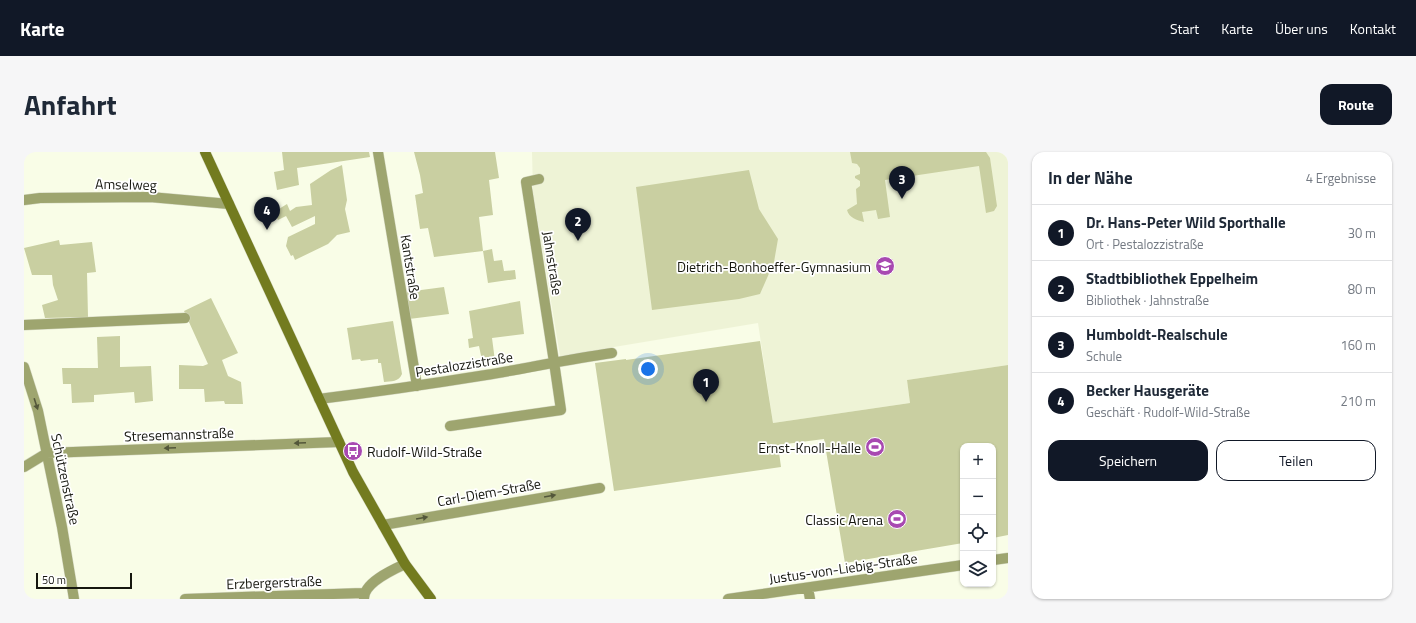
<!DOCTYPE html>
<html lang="de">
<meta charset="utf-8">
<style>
:root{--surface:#fff;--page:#f6f6f7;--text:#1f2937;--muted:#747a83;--line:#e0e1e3;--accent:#111827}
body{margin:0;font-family:"Titillium Web",sans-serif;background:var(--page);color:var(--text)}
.controls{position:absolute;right:12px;bottom:12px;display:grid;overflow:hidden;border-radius:8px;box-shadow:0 1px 3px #0004}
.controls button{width:36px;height:36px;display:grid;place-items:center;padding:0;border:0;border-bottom:1px solid var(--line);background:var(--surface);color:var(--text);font:20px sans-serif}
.scale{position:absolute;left:12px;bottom:10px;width:96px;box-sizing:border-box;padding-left:4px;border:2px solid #16170f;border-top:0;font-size:11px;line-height:14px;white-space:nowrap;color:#16170f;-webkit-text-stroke:3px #fff;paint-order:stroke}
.you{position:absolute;left:624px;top:217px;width:14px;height:14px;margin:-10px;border:3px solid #fff;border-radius:50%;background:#1a73e8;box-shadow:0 0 0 6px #1a73e833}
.badge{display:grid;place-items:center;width:26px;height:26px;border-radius:50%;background:var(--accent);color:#fff;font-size:13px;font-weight:700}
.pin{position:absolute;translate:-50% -33px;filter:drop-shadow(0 1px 2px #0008)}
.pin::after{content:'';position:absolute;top:21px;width:14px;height:12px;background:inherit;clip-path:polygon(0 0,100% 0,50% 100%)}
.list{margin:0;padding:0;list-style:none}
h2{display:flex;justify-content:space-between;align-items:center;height:52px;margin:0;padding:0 16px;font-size:17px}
h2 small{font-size:13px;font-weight:400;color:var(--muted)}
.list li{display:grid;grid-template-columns:26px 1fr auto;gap:12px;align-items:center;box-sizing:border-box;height:56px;padding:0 16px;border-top:1px solid var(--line)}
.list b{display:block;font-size:15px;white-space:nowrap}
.list p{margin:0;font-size:13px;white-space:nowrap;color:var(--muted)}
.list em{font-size:13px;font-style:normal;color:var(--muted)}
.actions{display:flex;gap:8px;padding:12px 16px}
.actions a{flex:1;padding:9px 0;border:1px solid var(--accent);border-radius:12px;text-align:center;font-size:14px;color:var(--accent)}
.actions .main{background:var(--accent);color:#fff}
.icon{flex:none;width:22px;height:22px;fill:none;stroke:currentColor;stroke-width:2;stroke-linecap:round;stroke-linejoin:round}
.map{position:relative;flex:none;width:984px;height:447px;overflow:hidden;border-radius:12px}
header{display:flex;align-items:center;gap:24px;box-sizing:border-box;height:56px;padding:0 20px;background:var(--accent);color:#fff}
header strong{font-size:19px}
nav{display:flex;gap:22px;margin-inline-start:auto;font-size:14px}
.intro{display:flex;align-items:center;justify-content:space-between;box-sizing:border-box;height:96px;padding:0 24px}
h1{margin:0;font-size:28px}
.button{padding:10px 18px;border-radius:12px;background:var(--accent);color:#fff;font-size:14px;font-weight:700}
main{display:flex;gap:24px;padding:0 24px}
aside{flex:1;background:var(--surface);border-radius:12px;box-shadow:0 1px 3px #0004}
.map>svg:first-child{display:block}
</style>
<header>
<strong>Karte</strong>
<nav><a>Start</a><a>Karte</a><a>Über uns</a><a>Kontakt</a></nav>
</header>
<div class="intro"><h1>Anfahrt</h1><a class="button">Route</a></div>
<main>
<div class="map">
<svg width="984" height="447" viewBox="0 0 984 447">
<rect width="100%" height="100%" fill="#f9fde7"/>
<path fill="#eef3d6" d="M 508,0 L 984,0 L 984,213 L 883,228 L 886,251 L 749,271 L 734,171 L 536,204 L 509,40 Z"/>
<path fill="#c9cfa1" d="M 258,0 L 345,0 L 346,5 L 273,16 L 275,33 L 253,38 L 250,20 L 260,18 Z
M 390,0 L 471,0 L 475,26 L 465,28 L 469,63 L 455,65 L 459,99 L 468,97 L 470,109 L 478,108 L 480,119 L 491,118 L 492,127 L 464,131 L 459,99 L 410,105 L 404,76 L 396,77 L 391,43 L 399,41 L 396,23 Z
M 826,0 L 962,0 L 966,6 L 973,54 L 970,59 L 962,61 L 955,14 L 861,28 L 866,65 L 854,67 L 852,58 L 838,60 L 840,70 C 833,68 825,66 823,58 L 833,52 L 832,37 L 836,34 L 836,29 L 831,26 L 831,24 L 836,22 L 836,16 L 833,12 L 828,11 Z
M 318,13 L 323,48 L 321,57 L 326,80 L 313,83 L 304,92 L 271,108 L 269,103 L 267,104 L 262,94 L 264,85 L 291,72 L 291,64 L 268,75 L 262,64 L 254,68 L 250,60 L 263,52 L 266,59 L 272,55 L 288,53 L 286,32 L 307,18 Z
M 725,18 L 735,57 L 754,87 L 750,110 L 736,142 L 715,147 L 628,158 L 612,35 Z
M 35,88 L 36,93 L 68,90 L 72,120 L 63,121 L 64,165 L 21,166 L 18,153 L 34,148 L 29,133 L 28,123 L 8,123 L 0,96 Z
M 420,135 L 425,162 L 385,167 L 382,140 Z
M 187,146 L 214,201 L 198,208 L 204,224 L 217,230 L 219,252 L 201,252 L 200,249 L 181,250 L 180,237 L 155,237 L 155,213 L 179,214 L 184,212 L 160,159 Z
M 496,149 L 500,182 L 468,186 L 471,209 L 459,213 L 455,194 L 445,196 L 444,187 L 449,186 L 445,159 Z
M 369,169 L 378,222 C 375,230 367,229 360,230 L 357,211 L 354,211 L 354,207 L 337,209 L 336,207 L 328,208 L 323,176 Z
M 96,184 L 96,215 L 127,214 L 129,249 L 111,251 L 110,240 L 70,243 L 70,250 L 48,251 L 47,232 L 39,232 L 38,216 L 74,216 L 73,185 Z
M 736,189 L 749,271 L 886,251 L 883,228 L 984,213 L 984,383 L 969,386 L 969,294 L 939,294 L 939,391 L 821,411 L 800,287 L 754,293 L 757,315 L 590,339 L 571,211 L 602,207 L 602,208 Z"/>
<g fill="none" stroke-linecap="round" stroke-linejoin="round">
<defs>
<path id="street" d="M 354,0 L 393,234
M 0,48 L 16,46 L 126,45 L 205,52
M 0,173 L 161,166
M 0,215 L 14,259 L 38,375 L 50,447
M 295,247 C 351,240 406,232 462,223 C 504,216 546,207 588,201
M 426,274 L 537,258 L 530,210 L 502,30 L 515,27
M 0,315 L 23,301 L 315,290
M 359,373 L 576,336
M 969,408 L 984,406
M 784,436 L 786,447
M 161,447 L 339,441
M 340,447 C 339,431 368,418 381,412
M 704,447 L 939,413"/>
<path id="secondary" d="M 181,0 L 329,320 L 381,412 L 407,447"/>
</defs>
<use href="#street" stroke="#d5d8c4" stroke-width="11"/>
<use href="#secondary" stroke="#d5d8c4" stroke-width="11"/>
<use href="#street" stroke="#9ea56f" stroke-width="10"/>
<use href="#secondary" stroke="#737b1f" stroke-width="10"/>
</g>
<defs><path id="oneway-solid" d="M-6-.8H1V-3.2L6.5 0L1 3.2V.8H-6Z"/></defs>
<g fill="#53573a">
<use href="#oneway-solid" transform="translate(12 252) rotate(72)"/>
<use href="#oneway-solid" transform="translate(276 291) rotate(178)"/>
<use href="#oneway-solid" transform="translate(146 296) rotate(178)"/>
<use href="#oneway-solid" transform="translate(526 344) rotate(-10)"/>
<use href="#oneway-solid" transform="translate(398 366) rotate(-10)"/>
</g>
<defs>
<symbol id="school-disc" viewBox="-11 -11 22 22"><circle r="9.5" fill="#a849b1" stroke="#fff"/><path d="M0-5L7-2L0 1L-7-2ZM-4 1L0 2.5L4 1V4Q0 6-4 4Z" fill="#fff"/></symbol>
<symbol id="stadium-disc" viewBox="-11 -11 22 22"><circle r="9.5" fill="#a849b1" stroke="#fff"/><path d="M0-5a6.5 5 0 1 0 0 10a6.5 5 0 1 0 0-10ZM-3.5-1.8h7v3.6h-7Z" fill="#fff"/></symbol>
<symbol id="bus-disc" viewBox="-11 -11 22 22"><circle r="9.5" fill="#a849b1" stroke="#fff"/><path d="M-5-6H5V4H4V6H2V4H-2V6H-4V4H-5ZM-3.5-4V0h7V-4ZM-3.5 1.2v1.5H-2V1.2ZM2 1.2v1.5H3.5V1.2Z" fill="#fff"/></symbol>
</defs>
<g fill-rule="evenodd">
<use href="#school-disc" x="850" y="103" width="22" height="22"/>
<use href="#stadium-disc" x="840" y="284" width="22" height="22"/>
<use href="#bus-disc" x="318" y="288" width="22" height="22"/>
<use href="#stadium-disc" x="862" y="356" width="22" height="22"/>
</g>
<g text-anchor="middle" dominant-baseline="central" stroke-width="3.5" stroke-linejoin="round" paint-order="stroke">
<g font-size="14" fill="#16170f" stroke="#fff">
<text transform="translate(102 32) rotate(1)">Amselweg</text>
<text transform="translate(529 111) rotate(81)">Jahnstraße</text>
<text transform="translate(387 115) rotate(81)">Kantstraße</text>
<text transform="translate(440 212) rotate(-9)">Pestalozzistraße</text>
<text transform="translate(155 282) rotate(-2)">Stresemannstraße</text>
<text transform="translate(42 327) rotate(78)">Schützenstraße</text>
<text transform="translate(465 340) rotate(-10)">Carl-Diem-Straße</text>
<text transform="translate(819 416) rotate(-8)">Justus-von-Liebig-Straße</text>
<text transform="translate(250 430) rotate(-2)">Erzbergerstraße</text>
</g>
<g font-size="14" fill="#16170f" stroke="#fff" text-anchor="end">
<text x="847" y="114">Dietrich-Bonhoeffer-Gymnasium</text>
<text x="837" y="295">Ernst-Knoll-Halle</text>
<text x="343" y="299" text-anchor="start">Rudolf-Wild-Straße</text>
<text x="859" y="367">Classic Arena</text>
</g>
</g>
</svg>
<div class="controls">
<button>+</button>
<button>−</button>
<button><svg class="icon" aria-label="locate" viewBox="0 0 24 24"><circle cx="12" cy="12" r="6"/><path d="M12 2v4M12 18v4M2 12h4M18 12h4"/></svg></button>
<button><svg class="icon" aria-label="layers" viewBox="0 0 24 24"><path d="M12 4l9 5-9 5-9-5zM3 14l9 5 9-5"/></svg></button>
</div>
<div class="scale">50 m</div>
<div class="you"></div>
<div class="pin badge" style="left:682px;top:250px">1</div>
<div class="pin badge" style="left:554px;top:89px">2</div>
<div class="pin badge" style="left:878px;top:47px">3</div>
<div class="pin badge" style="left:243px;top:78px">4</div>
</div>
<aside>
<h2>In der Nähe<small>4 Ergebnisse</small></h2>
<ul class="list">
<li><span class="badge">1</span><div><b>Dr. Hans-Peter Wild Sporthalle</b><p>Ort · Pestalozzistraße</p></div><em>30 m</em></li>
<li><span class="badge">2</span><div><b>Stadtbibliothek Eppelheim</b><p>Bibliothek · Jahnstraße</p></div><em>80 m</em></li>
<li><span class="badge">3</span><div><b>Humboldt-Realschule</b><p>Schule</p></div><em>160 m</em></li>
<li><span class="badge">4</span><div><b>Becker Hausgeräte</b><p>Geschäft · Rudolf-Wild-Straße</p></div><em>210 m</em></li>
</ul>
<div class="actions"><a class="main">Speichern</a><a>Teilen</a></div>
</aside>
</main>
